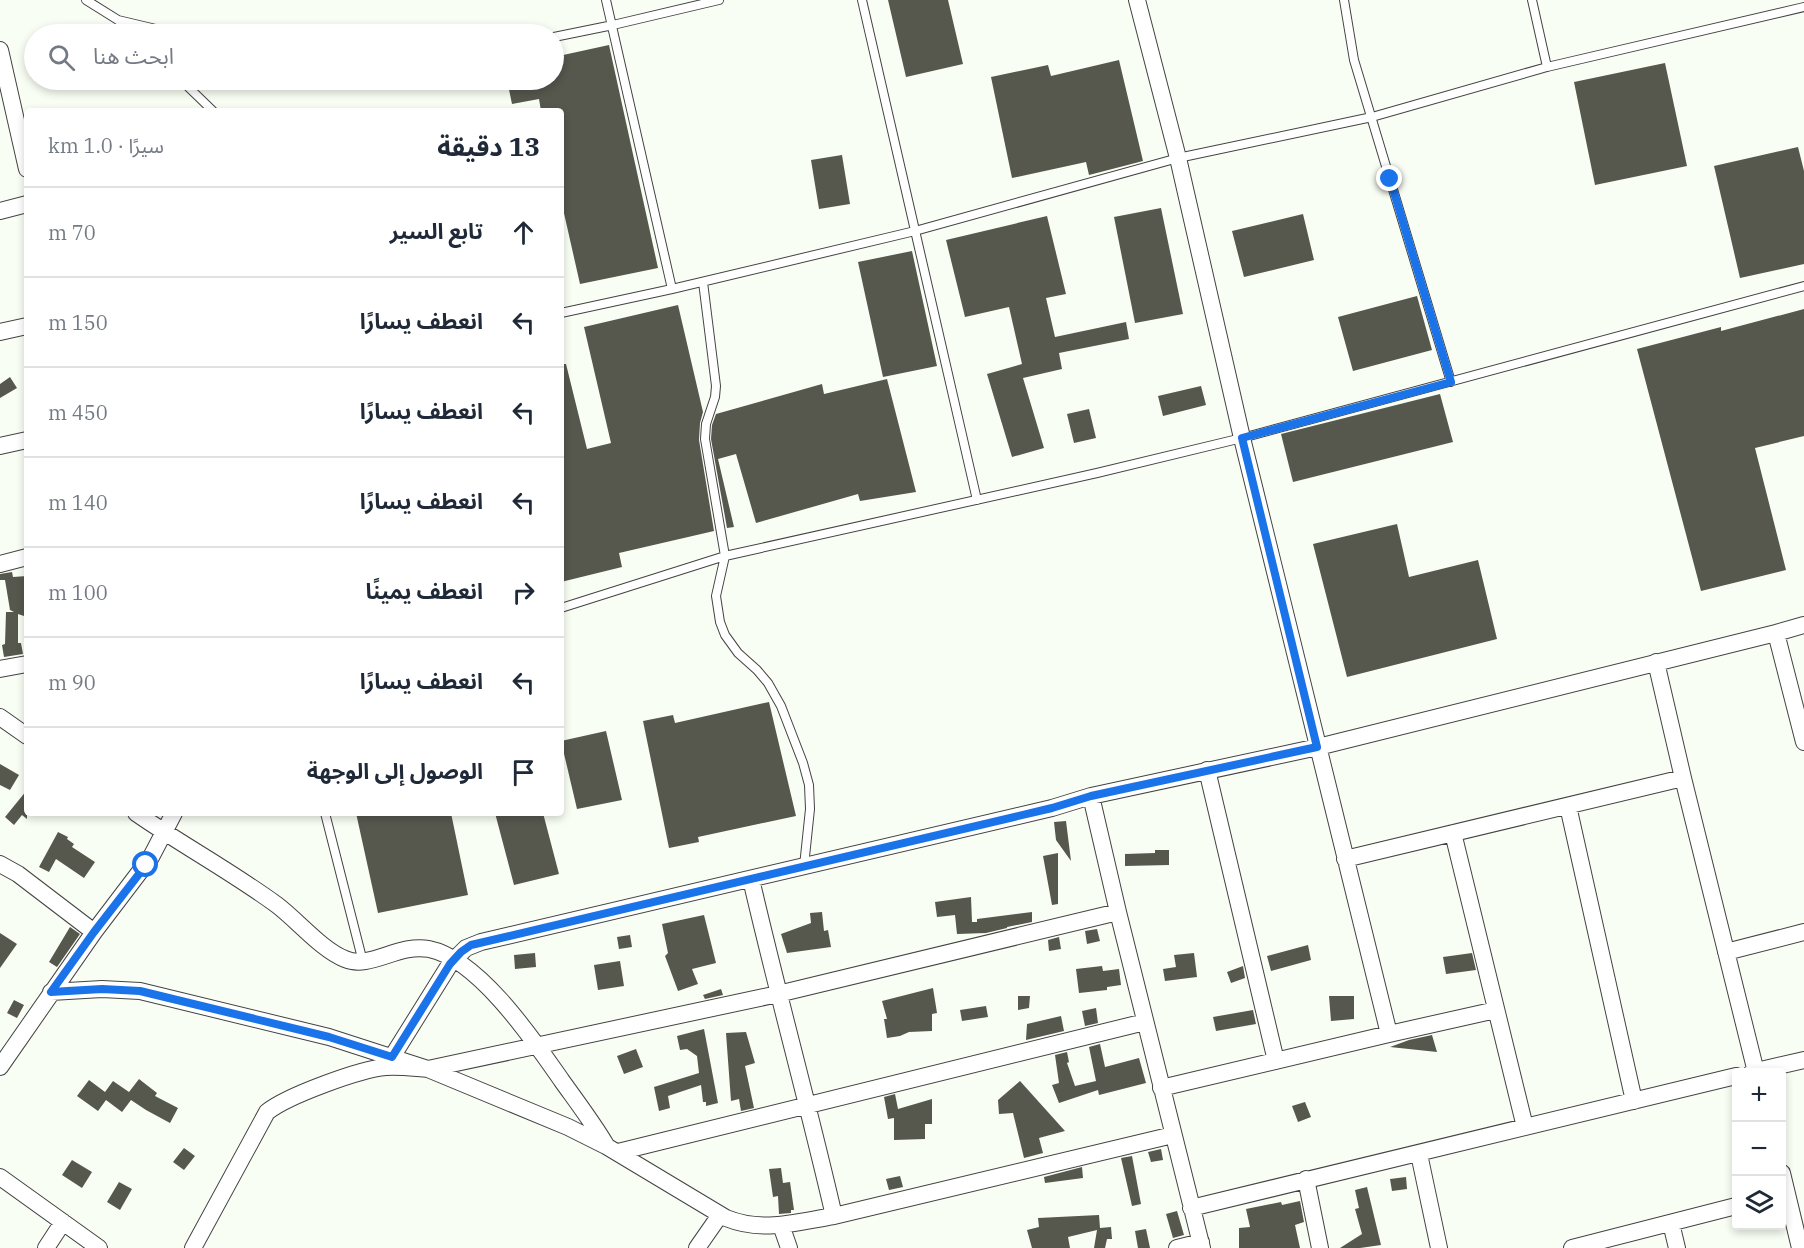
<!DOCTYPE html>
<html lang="ar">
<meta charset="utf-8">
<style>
:root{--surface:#fff;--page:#f6f6f7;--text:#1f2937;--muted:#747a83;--line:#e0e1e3}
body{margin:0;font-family:"IBM Plex Serif","Noto Sans Arabic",serif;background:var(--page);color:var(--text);direction:rtl}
.controls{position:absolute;right:18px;bottom:18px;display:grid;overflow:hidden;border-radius:6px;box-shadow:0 3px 9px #0003}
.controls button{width:54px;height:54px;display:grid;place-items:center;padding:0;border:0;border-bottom:2px solid var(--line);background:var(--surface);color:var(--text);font:30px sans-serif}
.stop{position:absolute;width:18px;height:18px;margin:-14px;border:4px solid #1a73e8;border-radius:50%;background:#fff}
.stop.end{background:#1a73e8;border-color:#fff;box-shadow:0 2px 6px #0008}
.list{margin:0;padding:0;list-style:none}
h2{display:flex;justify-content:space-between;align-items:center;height:78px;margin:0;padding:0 24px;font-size:26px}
h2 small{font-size:20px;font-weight:400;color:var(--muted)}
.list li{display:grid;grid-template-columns:39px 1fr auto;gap:18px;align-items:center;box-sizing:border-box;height:90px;padding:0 24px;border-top:2px solid var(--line)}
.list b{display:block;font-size:22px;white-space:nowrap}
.list em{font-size:20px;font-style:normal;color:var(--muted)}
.icon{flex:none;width:33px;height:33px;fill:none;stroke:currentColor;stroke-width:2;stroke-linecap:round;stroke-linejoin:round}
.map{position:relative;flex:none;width:1804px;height:1248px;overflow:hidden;direction:ltr}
.search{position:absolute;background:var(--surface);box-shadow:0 3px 9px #0003;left:24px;top:24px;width:540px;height:66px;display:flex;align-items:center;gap:15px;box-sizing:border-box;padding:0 21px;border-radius:33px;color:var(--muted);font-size:22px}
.panel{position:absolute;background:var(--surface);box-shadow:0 3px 9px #0003;left:24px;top:108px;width:540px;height:708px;border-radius:6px;direction:rtl}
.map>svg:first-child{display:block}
</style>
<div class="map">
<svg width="1804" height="1248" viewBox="0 0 1804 1248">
<rect width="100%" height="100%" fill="#f9fef4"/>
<path fill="#56574d" d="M 888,0 L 948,0 L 963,64 L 906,77 Z
M 609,45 L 658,268 L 580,284 L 561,200 L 561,111 L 541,111 L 539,99 L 512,104 L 507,80 L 554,80 L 554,57 Z
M 1119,60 L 1143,161 L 1089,175 L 1086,162 L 1012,178 L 991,77 L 1048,65 L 1051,76 Z
M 1665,63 L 1687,166 L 1595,185 L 1574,82 Z
M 1798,147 L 1804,171 L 1804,264 L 1740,278 L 1714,166 Z
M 842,155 L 850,204 L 819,209 L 811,160 Z
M 1161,208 L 1183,314 L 1135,323 L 1114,217 Z
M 1303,214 L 1314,260 L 1244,277 L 1232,231 Z
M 1047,216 L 1066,294 L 1046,298 L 1055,337 L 1126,322 L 1129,339 L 1059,353 L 1062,369 L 1023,378 L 1044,448 L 1012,457 L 987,374 L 1022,364 L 1009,307 L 965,317 L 946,240 Z
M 912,251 L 937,366 L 883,377 L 858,262 Z
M 1417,296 L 1432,350 L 1353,371 L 1338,317 Z
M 678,305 L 703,412 L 700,423 L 699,440 L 714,531 L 619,553 L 622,567 L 561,582 L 561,364 L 566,364 L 587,449 L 611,443 L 584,327 Z
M 1804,309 L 1804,436 L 1755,448 L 1786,570 L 1701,591 L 1637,349 L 1721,327 L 1721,331 Z
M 10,377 L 17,388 L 0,398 L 0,384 Z
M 887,379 L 916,492 L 860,501 L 858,494 L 756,523 L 736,454 L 718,459 L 734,527 L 727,528 L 711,439 L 712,425 L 716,414 L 822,384 L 824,394 Z
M 1201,386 L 1206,405 L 1163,416 L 1158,396 Z
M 1440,394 L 1453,442 L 1293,482 L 1281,434 Z
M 1089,409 L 1096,438 L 1074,443 L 1067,414 Z
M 1397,524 L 1409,577 L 1478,560 L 1497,639 L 1347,677 L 1313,544 Z
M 12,572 L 13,577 L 27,576 L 27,617 L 18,614 L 18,643 L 21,643 L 23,654 L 4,657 L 2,645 L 5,644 L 6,612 L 14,612 L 10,610 L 5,580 L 0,580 L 0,574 Z
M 769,702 L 796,816 L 698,837 L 699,842 L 669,848 L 643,721 L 673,715 L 675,723 Z
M 606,731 L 622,800 L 577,809 L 561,741 Z
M 0,764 L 19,775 L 10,790 L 0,785 Z
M 27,790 L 27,819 L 22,815 L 14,825 L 5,817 Z
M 356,813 L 451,813 L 468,895 L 378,913 Z
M 495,813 L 543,813 L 559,874 L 514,885 Z
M 1066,821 L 1071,861 L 1056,840 L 1054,822 Z
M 58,832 L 68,837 L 67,839 L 74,844 L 72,847 L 95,862 L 84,878 L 56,859 L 49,872 L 39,867 Z
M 1155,850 L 1169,850 L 1169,865 L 1125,866 L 1125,854 L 1155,853 Z
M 1058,853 L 1058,904 L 1052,905 L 1043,856 Z
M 971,897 L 972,922 L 977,922 L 977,919 L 1032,912 L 1032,922 L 1007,927 L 1007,928 L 986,933 L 957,934 L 955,915 L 937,917 L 935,902 Z
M 822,912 L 824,931 L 828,930 L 831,947 L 787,953 L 781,934 L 811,923 L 810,913 Z
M 704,915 L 716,963 L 692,969 L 698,984 L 678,991 L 665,956 L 668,953 L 662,924 Z
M 70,927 L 80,934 L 57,967 L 49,962 Z
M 1097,929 L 1100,941 L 1087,944 L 1085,931 Z
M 0,933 L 17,944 L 0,968 Z
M 630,935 L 632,947 L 619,949 L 617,937 Z
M 1059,937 L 1061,949 L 1049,951 L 1048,940 Z
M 1308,945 L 1311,960 L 1271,971 L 1267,956 Z
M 535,953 L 536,967 L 515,969 L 514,955 Z
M 1194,953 L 1197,977 L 1165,981 L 1163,969 L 1176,967 L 1174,955 Z
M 1472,953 L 1476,970 L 1446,974 L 1443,957 Z
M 620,961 L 624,986 L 598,990 L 594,965 Z
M 1102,966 L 1103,971 L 1119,969 L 1121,985 L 1107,987 L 1107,990 L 1079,993 L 1076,969 Z
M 1243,966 L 1245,978 L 1231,983 L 1227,972 Z
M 933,988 L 937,1013 L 932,1014 L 932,1031 L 909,1032 L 900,1036 L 887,1038 L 884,1019 L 887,1019 L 882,1001 Z
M 721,989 L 723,995 L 705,999 L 703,995 Z
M 1018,996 L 1030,996 L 1029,1008 L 1018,1010 Z
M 1329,996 L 1354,996 L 1354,1019 L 1331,1021 Z
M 14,1000 L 24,1005 L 17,1018 L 7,1013 Z
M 986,1006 L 988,1017 L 962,1021 L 960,1010 Z
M 1096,1008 L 1098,1023 L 1085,1026 L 1082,1011 Z
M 1253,1010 L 1256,1024 L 1216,1031 L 1213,1017 Z
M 1061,1016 L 1064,1031 L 1026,1040 L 1027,1024 Z
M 704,1029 L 718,1103 L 706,1106 L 706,1102 L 703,1102 L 701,1085 L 668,1096 L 670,1108 L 659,1111 L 654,1087 L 699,1073 L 697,1056 L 687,1049 L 680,1050 L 677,1036 Z
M 746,1032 L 755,1063 L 745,1066 L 754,1108 L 741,1111 L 739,1099 L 731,1101 L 726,1033 Z
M 1432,1035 L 1437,1052 L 1390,1047 L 1409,1040 Z
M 1100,1044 L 1105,1067 L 1139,1058 L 1146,1083 L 1099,1095 L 1098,1090 L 1059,1103 L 1052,1085 L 1059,1083 L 1055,1055 L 1067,1052 L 1069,1062 L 1067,1063 L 1075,1086 L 1096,1081 L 1089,1047 Z
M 636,1049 L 643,1067 L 624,1074 L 617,1056 Z
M 139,1079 L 157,1093 L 155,1096 L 178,1108 L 170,1123 L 146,1110 L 131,1100 L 122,1112 L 106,1100 L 98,1111 L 77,1096 L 89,1080 L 105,1092 L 113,1081 L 129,1092 Z
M 1020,1081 L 1065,1131 L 1039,1138 L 1043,1153 L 1024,1158 L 1013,1113 L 999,1114 L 998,1100 Z
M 895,1094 L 898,1109 L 932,1099 L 932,1124 L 925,1124 L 925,1139 L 894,1140 L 894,1118 L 888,1119 L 884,1097 Z
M 1305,1102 L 1311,1117 L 1298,1122 L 1292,1106 Z
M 184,1148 L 195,1156 L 184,1170 L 173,1162 Z
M 1161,1149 L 1163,1160 L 1151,1162 L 1148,1152 Z
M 1132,1156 L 1141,1204 L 1132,1206 L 1121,1158 Z
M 72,1160 L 92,1172 L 82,1188 L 62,1175 Z
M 1082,1167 L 1083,1178 L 1045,1183 L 1044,1177 Z
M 781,1168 L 783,1183 L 790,1182 L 794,1210 L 791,1210 L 791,1213 L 779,1214 L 778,1196 L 773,1197 L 769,1169 Z
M 900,1176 L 903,1187 L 889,1190 L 886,1179 Z
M 1406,1177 L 1407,1189 L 1392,1191 L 1390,1179 Z
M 119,1182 L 132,1189 L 120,1210 L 107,1202 Z
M 1367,1187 L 1381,1245 L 1360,1248 L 1340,1248 L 1362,1234 L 1355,1209 L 1359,1208 L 1355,1190 Z
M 1300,1201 L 1304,1222 L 1295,1225 L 1300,1248 L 1239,1248 L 1239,1228 L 1250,1227 L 1246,1209 L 1281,1202 L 1282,1205 Z
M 1177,1211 L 1184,1235 L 1173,1238 L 1166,1214 Z
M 1099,1215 L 1100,1228 L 1111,1227 L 1112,1239 L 1107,1239 L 1105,1248 L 1094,1248 L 1097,1230 L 1068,1237 L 1070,1248 L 1032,1248 L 1027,1230 L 1039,1227 L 1038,1218 Z
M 1146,1229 L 1150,1248 L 1138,1248 L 1135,1231 Z"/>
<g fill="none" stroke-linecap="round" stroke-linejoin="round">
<defs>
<path id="service" d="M 86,0 L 118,20 L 133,34
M 606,0 L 672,289
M 862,0 L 977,500
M 1344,0 L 1354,60 L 1451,382
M 1532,0 L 1547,67
M 118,20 L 177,34
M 554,37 L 613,25 L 719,0
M 181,80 L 213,111
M 703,282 L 716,386 L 715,397 L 706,424 L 705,439 L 725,556 L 716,596 L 720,622 L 725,635 L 738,653 L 757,670 L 768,683 L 781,706 L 803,763 L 809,785 L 810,809 L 804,866
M 561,313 L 672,289 L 915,231 L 1178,158 L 1372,117 L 1547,67 L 1804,7
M 561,608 L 725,556 L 1097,473 L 1242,438 L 1804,286
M 325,813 L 363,962"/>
<path id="minor" d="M 1137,0 L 1178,158 L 1242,438 L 1389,1034
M 0,50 L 27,169
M 0,211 L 27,204
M 0,332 L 27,326
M 0,446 L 27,440
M 0,564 L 27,557
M 1776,633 L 1804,742
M 1656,662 L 1683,778 L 1756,1072
M 0,669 L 27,664
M 0,717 L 27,736
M 1207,770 L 1276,1061
M 1091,796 L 1118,912 L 1202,1248
M 1568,806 L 1634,1101
M 136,813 C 182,845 232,872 277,905 C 298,921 322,950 345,959 C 370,970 398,943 429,949 C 479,959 534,1041 562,1081 C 577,1102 593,1123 606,1145
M 1453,833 L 1525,1127
M 1345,859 L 1683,778
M 0,864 L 18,874 L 94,932
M 751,879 C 777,992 808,1103 834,1216
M 1726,952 L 1804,932
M 51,992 L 102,989 L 140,991 L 329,1037 L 428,1069 L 568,1127 L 606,1146 L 726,1218 C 763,1233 796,1222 834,1216 L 1173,1135
M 392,1057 L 450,964 L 466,948 L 481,942 L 1052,808 L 1091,796 L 1318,747 L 1776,633 L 1804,625
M 0,1067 L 94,932 L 151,857 L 174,813
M 1752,1072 L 1804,1060
M 1161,1088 L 1389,1034 L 1496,1010
M 618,1152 L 1145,1022
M 1419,1154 L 1439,1248
M 1782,1173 L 1800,1248
M 0,1177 L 99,1248
M 1306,1179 L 1320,1248
M 1191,1208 L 1736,1076
M 1671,1223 L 1677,1248
M 781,1225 L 789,1248
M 46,1248 L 63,1222
M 193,1248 L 267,1112 C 287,1096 360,1069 386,1067 C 400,1066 414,1068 428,1069 L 778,994 L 1118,912
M 697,1248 L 720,1215
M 1177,1248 L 1201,1242
M 1572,1248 L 1736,1206"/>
</defs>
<use href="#service" stroke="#434343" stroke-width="10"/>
<use href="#minor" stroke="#434343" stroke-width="18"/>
<use href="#service" stroke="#fff" stroke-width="8"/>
<use href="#minor" stroke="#fff" stroke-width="16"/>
</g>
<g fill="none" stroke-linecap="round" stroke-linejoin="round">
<path stroke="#1a73e8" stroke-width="8" d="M 146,865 L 94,932 L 51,992 L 102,989 L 140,991 L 329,1037 L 392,1057 L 450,964 L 461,952 L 471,945 L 1052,808 L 1091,796 L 1317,747 L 1242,438 L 1451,382 L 1390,179"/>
</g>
</svg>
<div class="controls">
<button>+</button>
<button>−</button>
<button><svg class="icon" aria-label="layers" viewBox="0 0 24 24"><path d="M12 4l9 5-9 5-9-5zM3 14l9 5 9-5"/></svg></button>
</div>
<div class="stop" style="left:146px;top:865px"></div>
<div class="stop end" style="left:1390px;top:179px"></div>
<div class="search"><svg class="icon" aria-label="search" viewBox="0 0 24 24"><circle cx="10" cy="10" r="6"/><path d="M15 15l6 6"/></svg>ابحث هنا</div>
<section class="panel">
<h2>13 دقيقة<small>سيرًا · 1.0 km</small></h2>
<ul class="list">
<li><svg class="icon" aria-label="ahead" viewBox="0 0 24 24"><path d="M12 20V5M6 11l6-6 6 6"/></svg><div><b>تابع السير</b></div><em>70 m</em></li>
<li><svg class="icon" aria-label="left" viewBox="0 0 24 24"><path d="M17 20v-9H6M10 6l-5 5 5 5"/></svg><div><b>انعطف يسارًا</b></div><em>150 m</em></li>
<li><svg class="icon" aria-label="left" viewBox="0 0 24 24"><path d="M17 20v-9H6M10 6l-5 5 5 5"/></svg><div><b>انعطف يسارًا</b></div><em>450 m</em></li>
<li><svg class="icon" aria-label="left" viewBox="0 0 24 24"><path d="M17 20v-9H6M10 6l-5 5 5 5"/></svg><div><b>انعطف يسارًا</b></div><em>140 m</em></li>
<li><svg class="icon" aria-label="right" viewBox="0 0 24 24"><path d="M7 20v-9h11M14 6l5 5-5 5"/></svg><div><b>انعطف يمينًا</b></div><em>100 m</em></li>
<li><svg class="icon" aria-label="left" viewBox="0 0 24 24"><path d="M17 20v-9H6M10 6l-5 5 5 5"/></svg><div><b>انعطف يسارًا</b></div><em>90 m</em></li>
<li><svg class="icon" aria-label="arrive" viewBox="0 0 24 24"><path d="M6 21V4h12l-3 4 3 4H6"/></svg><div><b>الوصول إلى الوجهة</b></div></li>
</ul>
</section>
</div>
